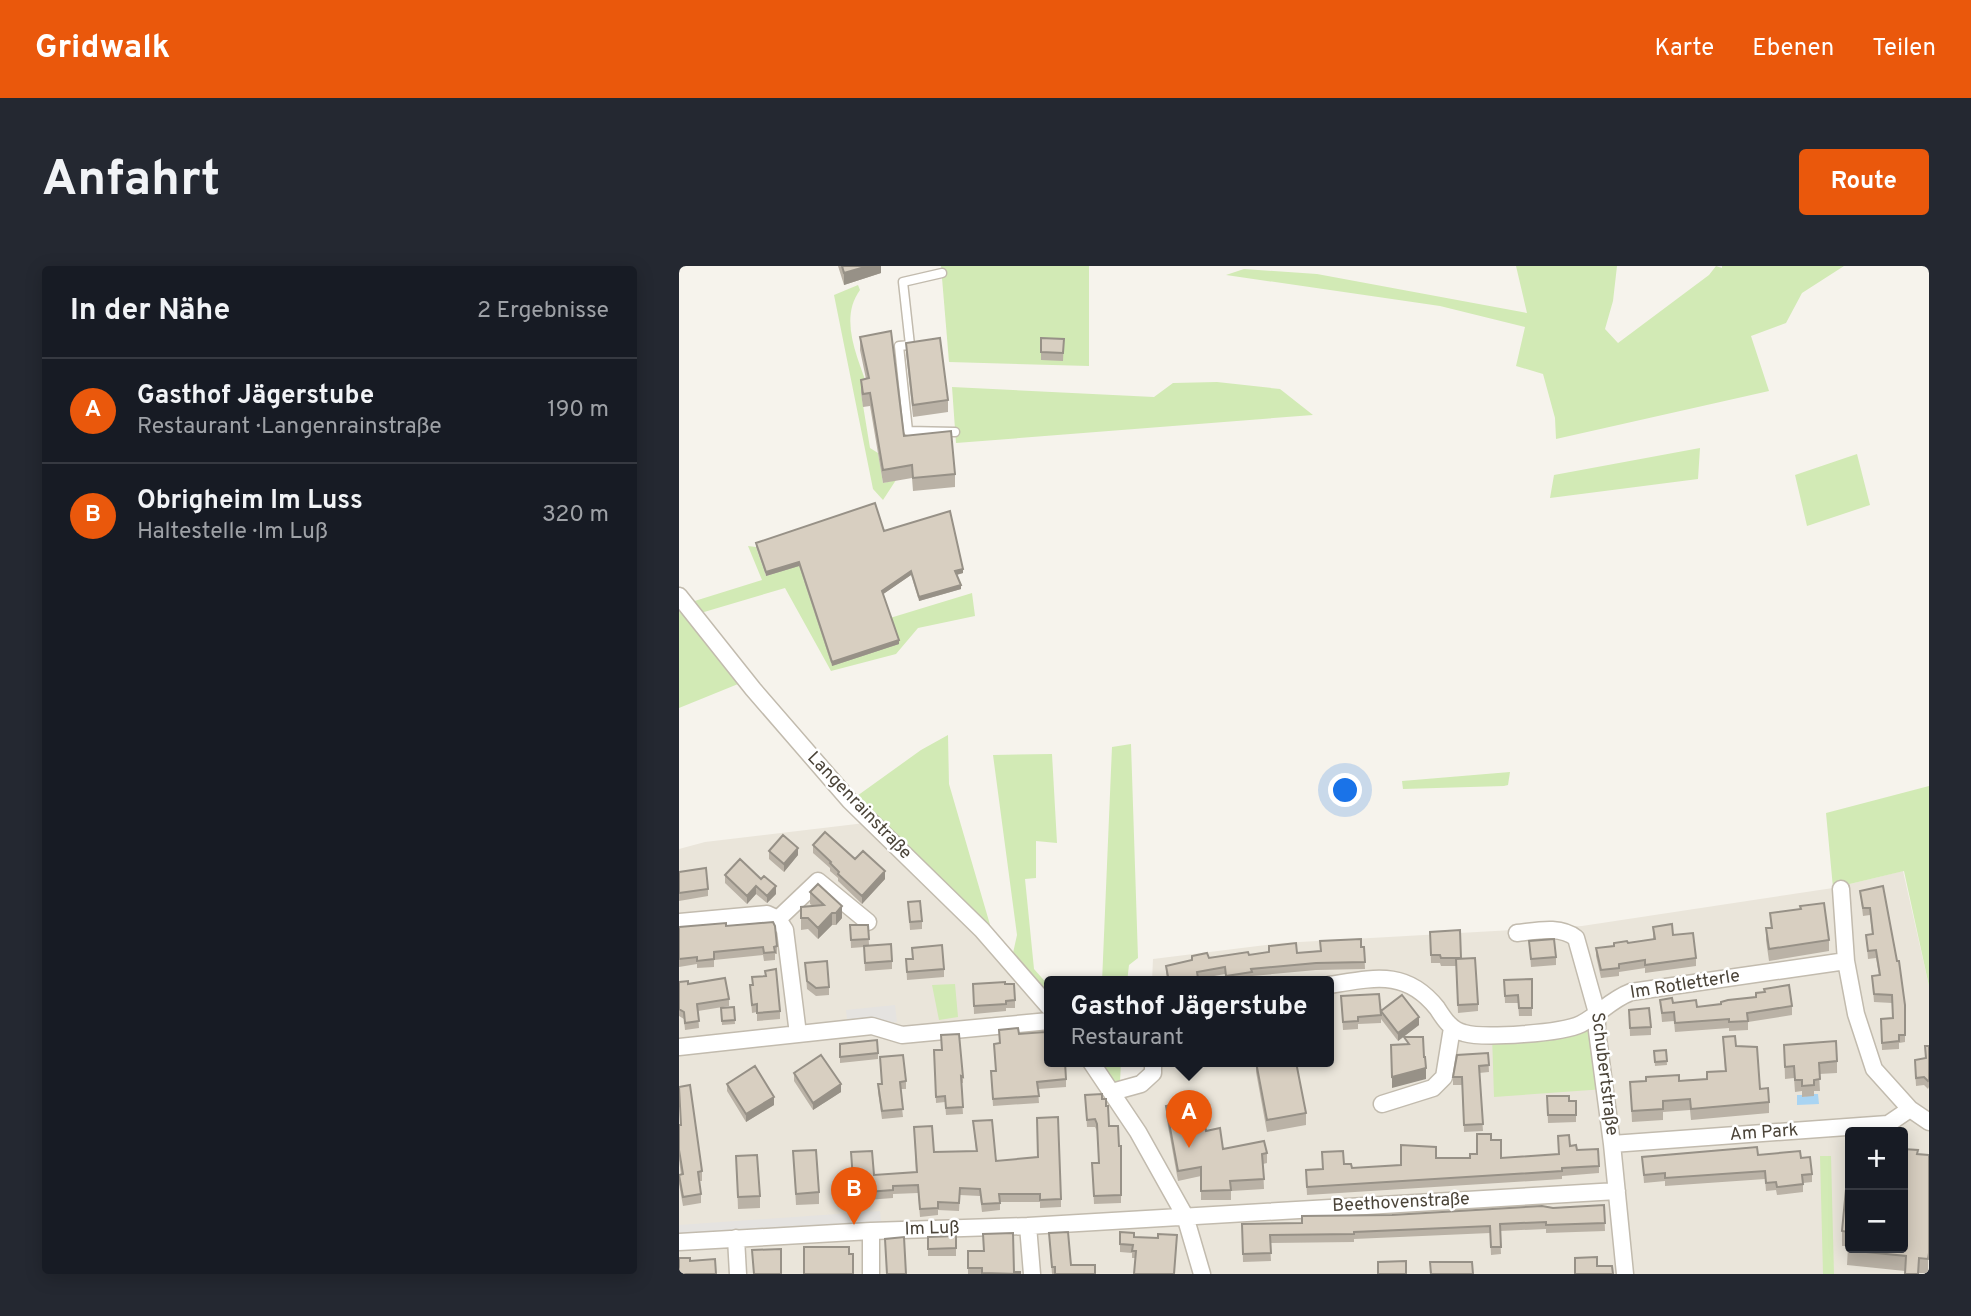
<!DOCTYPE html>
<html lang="de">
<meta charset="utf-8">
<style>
:root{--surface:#171b24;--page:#242831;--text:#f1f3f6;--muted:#9ea1a6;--line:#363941;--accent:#ea580c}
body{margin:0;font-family:Overpass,sans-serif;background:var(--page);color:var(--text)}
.controls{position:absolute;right:21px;bottom:21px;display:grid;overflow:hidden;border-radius:7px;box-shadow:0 4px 18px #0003}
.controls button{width:63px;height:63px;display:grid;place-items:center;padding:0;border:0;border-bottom:2px solid var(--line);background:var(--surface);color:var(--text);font:35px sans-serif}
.you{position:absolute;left:667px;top:525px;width:24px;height:24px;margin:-18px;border:5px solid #fff;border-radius:50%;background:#1a73e8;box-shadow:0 0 0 10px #1a73e833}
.badge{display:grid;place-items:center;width:46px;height:46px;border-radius:50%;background:var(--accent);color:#fff;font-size:23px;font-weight:700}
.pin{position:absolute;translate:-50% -58px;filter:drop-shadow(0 2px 4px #0008)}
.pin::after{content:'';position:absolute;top:37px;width:24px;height:21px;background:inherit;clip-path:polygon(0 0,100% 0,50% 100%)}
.popup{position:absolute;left:365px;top:710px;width:290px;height:91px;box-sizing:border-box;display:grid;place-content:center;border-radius:7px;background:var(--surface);filter:drop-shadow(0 2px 5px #0005);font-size:23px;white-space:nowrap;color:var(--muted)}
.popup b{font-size:26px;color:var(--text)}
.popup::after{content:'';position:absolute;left:50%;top:100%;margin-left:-14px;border:14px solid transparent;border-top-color:var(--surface)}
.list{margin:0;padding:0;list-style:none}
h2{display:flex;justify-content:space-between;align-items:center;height:91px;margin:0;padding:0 28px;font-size:30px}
h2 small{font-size:23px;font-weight:400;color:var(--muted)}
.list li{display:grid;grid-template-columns:46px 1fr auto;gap:21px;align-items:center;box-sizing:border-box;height:105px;padding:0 28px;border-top:2px solid var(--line)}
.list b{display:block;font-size:26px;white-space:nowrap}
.list p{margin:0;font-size:23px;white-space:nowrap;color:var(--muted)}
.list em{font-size:23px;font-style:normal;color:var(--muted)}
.map{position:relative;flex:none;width:1250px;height:1008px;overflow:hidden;border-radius:7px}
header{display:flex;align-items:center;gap:42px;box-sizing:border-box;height:98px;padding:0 35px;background:var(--accent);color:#fff}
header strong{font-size:33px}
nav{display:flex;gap:38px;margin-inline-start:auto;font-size:24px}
.intro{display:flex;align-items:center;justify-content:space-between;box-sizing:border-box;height:168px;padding:0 42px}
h1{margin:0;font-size:49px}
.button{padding:18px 32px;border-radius:7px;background:var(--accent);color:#fff;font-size:24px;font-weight:700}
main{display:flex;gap:42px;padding:0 42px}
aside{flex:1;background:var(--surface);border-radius:7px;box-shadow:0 4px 18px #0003}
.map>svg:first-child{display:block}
</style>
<header>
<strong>Gridwalk</strong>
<nav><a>Karte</a><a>Ebenen</a><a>Teilen</a></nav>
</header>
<div class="intro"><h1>Anfahrt</h1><a class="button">Route</a></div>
<main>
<aside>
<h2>In der Nähe<small>2 Ergebnisse</small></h2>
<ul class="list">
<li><span class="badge">A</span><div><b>Gasthof Jägerstube</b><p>Restaurant · Langenrainstraße</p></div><em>190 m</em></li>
<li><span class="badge">B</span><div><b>Obrigheim Im Luss</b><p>Haltestelle · Im Luß</p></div><em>320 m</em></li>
</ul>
</aside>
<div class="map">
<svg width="1250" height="1008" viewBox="0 0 1250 1008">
<rect width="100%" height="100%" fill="#f6f3ec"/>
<path fill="#eae5da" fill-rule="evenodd" d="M 186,557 L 316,686 L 370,753 L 370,796 L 405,796 L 441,816 L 464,812 L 470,796 L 650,796 L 650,716 L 473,716 L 474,693 L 603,677 L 903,660 L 1154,622 L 1224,605 L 1250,720 L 1250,1008 L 0,1008 L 0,583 L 26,576 ZM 1171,866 L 1224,866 L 1224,982 L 1171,982 Z"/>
<path fill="#d2eab5" d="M 262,0 L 410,0 L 410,100 L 270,96 Z
M 837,0 L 938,0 L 934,35 L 926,63 L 939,77 L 1030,9 L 1037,0 L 1043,2 L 1043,0 L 1165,0 L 1123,27 L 1107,57 L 1072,70 L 1090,125 L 877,173 L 876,152 L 864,108 L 837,100 L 846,61 L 761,40 L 547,9 L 565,3 L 638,8 L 848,47 Z
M 179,19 L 181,24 C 159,54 180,94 190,125 L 182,127 L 191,182 L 199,187 L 204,217 L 217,214 L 204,234 L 194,223 L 155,29 Z
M 538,116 L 601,123 L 634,149 L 277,177 L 273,121 L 475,131 L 494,117 Z
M 1021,182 L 1019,213 L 871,232 L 875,209 Z
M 1178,188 L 1191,239 L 1128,260 L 1116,209 Z
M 206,271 L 124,314 L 211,352 L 293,327 L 296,350 L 239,362 L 217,388 L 152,405 L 106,322 L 15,349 L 6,338 L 83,314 L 69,280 L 77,281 L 87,310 Z
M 0,338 L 64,416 L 0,442 Z
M 269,469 L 270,518 L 314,669 L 171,535 L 242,484 Z
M 452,478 L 459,692 L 450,699 L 448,716 L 423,716 L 433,481 Z
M 373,488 L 378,577 L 357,575 L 357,612 L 346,613 L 355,703 L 370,720 L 370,741 L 332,696 L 338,669 L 314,489 Z
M 831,506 L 829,519 L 825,520 L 724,523 L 723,515 Z
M 1250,520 L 1250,720 L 1225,605 L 1154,622 L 1147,547 Z
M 276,718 L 279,751 L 260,754 L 253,719 Z
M 918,747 L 926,823 L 815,831 L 813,769 L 853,766 Z
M 412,796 L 442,796 L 441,816 L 474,807 L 433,826 Z
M 1141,890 L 1152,890 L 1155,1008 L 1144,1008 Z"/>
<path fill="#e5e3e0" d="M 216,739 L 218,756 L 169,762 L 167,744 Z
M 201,945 L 203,965 L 0,976 L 0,959 Z"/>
<path fill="#a9d4f2" d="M 1135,828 L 1139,828 L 1140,838 L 1118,839 L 1118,829 L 1123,829 L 1124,831 Z"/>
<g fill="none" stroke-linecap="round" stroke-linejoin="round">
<defs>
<path id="service" d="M 263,7 L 224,16 L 231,79 L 220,80 L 229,165 L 276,166"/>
<path id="minor" d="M 0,330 L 74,423 L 171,535 L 303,664 L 370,741
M 1162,623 L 1167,695 L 1177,748 L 1195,803 L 1231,843 L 1250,856
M 99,653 L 139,615 L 189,656
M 0,656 L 88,648 L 99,653 L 106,664 L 119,768
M 838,667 C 857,665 881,659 897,672 L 918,747 L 918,765 L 933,878 L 946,1008
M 650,719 C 695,712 727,703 758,742 C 765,753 772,764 785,767 C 805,773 884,767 902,758 C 921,748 931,734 952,726 L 1167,695
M 0,781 L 193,760 L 223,769 L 370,755
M 412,796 L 459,866 L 506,950 L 523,1008
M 433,826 L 462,818 L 474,807 L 474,796
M 703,838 L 754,822 L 765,811 L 773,762
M 933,878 L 1209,858 L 1231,843
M 349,960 L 353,1008
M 57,972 L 59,1008
M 0,976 L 192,965 L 349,960 L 938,925
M 192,1008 L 192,965"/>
</defs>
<use href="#service" stroke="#c2bbae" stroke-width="11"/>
<use href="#minor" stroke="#c2bbae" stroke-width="19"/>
<use href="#service" stroke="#fff" stroke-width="8"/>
<use href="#minor" stroke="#fff" stroke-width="16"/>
</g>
<path fill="#bab2a6" d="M 159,0 L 202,0 L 202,7 L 165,19 Z
M 181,71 L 225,170 L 276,208 L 276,221 L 234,225 L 233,212 L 204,217 L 191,140 L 184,141 L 182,127 L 182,114 L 187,113 L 181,84 Z
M 362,72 L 385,73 L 384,95 L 362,94 Z
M 227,77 L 269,134 L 269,146 L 234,151 L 227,88 Z
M 205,265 L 284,307 L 278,309 L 282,323 L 240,335 L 232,309 L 204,328 L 220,378 L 153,400 L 120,300 L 87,310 L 77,281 L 77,277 Z
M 134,579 L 176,593 L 206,613 L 183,638 L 159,615 L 159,612 L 151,605 L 151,602 L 134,587 Z
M 90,585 L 119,589 L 105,606 L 90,593 Z
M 0,606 L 29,623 L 29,630 L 0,635 Z
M 46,609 L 82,613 L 97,628 L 88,637 L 77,628 L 68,638 L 46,617 Z
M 1204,620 L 1226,739 L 1226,776 L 1220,777 L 1220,783 L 1203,784 L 1202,760 L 1214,752 L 1213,737 L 1195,736 L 1193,710 L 1200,709 L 1197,692 L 1189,693 L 1187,669 L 1193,668 L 1191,649 L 1184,650 L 1181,625 Z
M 131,626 L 163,652 L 157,659 L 153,659 L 139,673 L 129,663 L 122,664 L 122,641 L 134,640 L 131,638 Z
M 229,636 L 243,655 L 243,663 L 231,664 Z
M 1091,647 L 1150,674 L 1150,685 L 1090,695 L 1087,674 L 1087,662 L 1092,662 Z
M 171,659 L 189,659 L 190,679 L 213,695 L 213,703 L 186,705 L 185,681 L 172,682 Z
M 47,660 L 98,680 L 98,688 L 96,688 L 96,694 L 85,695 L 84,689 L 35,694 L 35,701 L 18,702 L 18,698 L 0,701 L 0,661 Z
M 974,661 L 994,669 L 1017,692 L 1017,700 L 966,707 L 966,702 L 940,706 L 940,710 L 922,712 L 917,690 L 917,682 L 935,680 L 974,673 Z
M 751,666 L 782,693 L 799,738 L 799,745 L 779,747 L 777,700 L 762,700 L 761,697 L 752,697 Z
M 850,675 L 877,691 L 877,699 L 852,701 Z
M 685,681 L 686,703 L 637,704 L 573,710 L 573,713 L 557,716 L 547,716 L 546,708 L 519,713 L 519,716 L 489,716 L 487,707 L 487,700 L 513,694 L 513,690 L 530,692 L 618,687 Z
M 233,682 L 265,703 L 265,711 L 228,714 L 227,693 L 233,693 Z
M 126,697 L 150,721 L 150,729 L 137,730 L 128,723 Z
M 73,711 L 101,745 L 101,753 L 78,755 L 78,746 L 73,747 L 71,719 L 73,719 Z
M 853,713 L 853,750 L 840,750 L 839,737 L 826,737 L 825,714 Z
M 0,716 L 9,718 L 50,733 L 50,740 L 19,745 L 20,762 L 6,764 L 5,753 L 0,750 Z
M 294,718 L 326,718 L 336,734 L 336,742 L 327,742 L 327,745 L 295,748 Z
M 662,730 L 702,745 L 740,759 L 719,775 L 702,753 L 702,757 L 679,758 L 679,763 L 664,764 Z
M 981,734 L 1018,741 L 1042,738 L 1113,740 L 1113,749 L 1069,756 L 1069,764 L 1050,765 L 1050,762 L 996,766 L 995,755 L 983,756 Z
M 55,741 L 56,758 L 43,759 L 42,742 Z
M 950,744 L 972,761 L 972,769 L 951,770 Z
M 320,764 L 340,768 L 368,784 L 387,813 L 387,821 L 359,823 L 360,837 L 314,840 L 312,805 L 317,805 L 315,778 L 321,777 Z
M 1044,771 L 1057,780 L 1081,823 L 1090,836 L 1090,847 L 1012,854 L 1011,844 L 984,846 L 984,854 L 953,856 L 951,816 L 1028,813 L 1046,805 Z
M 161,778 L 199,787 L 199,793 L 161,797 Z
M 1105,779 L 1158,795 L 1158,807 L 1140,808 L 1141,825 L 1135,825 L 1135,830 L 1123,831 L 1123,825 L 1116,826 L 1115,812 L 1106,813 Z
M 1246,780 L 1250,780 L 1250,821 L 1249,823 L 1245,819 L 1237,820 L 1236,801 L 1236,794 L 1246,793 Z
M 255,784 L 284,811 L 284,817 L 282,817 L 284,848 L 267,849 L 266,836 L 257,837 Z
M 987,784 L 988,799 L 976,800 L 975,785 Z
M 809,787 L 810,806 L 800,807 L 804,865 L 785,866 L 783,819 L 774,819 L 774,811 Z
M 201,791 L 227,815 L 227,823 L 221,823 L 224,851 L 203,853 L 199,826 L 199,818 L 203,818 Z
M 577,796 L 627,847 L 627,859 L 588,866 L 577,806 Z
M 115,807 L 162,826 L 134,844 L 115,815 Z
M 48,818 L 95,839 L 67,856 L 48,825 Z
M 0,821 L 23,905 L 23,915 L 20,915 L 22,928 L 22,937 L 4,940 L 0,918 L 0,909 L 2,909 L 0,894 L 0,859 L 2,859 Z
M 406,829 L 423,833 L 427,840 L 430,860 L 440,880 L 442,880 L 442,937 L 415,938 L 413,897 L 420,897 L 418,865 L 416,861 L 408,861 Z
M 868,830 L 890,835 L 897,835 L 897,856 L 869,857 Z
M 487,840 L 517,840 L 527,865 L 544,883 L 588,887 L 588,897 L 584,898 L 585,923 L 552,925 L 552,934 L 522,934 L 522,910 L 499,915 L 487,849 Z
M 294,855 L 317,895 L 382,933 L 382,941 L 361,942 L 361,936 L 321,936 L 321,944 L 303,946 L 301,930 L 281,929 L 280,945 L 259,944 L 259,949 L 241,951 L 239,927 L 214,928 L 214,932 L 175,935 L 172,894 L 195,909 L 237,907 L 235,861 L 255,886 L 297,885 Z
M 812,874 L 822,892 L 880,888 L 891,880 L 920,900 L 920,907 L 883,910 L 883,913 L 628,929 L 627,911 L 643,903 L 665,898 L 673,902 L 722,899 L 757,892 L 791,892 L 798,888 Z
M 114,885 L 140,926 L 140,938 L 117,939 Z
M 1239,888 L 1250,889 L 1249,1007 L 1240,1007 L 1240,1008 L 1226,1008 L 1226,1005 L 1168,999 L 1169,980 L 1163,980 L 1163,965 Z
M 1079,889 L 1122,892 L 1133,908 L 1133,916 L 1124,917 L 1124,926 L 1098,929 L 1097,924 L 1087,925 L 1086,913 L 986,920 L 986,915 L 965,917 L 963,891 Z
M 57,890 L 81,930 L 81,942 L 59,943 Z
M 925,939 L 926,965 L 867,967 L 867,963 L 821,965 L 822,988 L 812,989 L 811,967 L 675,973 L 675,976 L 591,977 L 592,995 L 564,996 L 563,958 L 623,957 L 713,949 Z
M 441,966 L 455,971 L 495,1008 L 457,992 L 453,992 L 453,987 L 441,986 Z
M 370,967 L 392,999 L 416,1008 L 373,1008 Z
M 277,970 L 277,990 L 249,990 L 249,971 Z
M 289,985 L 335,1006 L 341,1008 L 289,1008 Z"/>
<path fill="#979187" d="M 189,0 L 202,0 L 202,7 L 165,19 L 165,7 Z
M 120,296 L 120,300 L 87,310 L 87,306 Z
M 284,303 L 284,307 L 276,309 L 276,305 Z
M 232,305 L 232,309 L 203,329 L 203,325 Z
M 282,319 L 282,323 L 240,335 L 240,331 Z
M 220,374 L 220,378 L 153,400 L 153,396 Z
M 119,582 L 119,589 L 105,606 L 105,598 Z
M 206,605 L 206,613 L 183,638 L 183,630 Z
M 77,620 L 77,628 L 68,638 L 68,630 Z
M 97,620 L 97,628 L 88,637 L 88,630 Z
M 163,640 L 163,652 L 157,659 L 157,647 Z
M 153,647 L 153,659 L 139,673 L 139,662 Z
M 740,751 L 740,759 L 719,775 L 719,767 Z
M 747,802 L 747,813 L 713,822 L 713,811 Z
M 162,818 L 162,826 L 134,844 L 134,837 Z
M 95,831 L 95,839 L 67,856 L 67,848 Z"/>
<path fill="#d8cfc1" stroke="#979187" stroke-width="2" d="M 163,0 L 189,0 L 165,7 Z
M 212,65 L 225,170 L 272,165 L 276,208 L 234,212 L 233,199 L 204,204 L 191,127 L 184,128 L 182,114 L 190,112 L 181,71 Z
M 261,72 L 269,134 L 234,139 L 227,77 Z
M 362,72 L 385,73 L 384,87 L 362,86 Z
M 196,237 L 205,265 L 271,245 L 284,303 L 276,305 L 282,319 L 240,331 L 232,305 L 203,325 L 220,374 L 153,396 L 120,296 L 87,306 L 77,277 Z
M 146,566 L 176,593 L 184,585 L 206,605 L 183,630 L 159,608 L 160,606 L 151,597 L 152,596 L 134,579 Z
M 104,569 L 119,582 L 105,598 L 90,585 Z
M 61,593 L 82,613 L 85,610 L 97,620 L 88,630 L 77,620 L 68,630 L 46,609 Z
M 27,602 L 29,623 L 0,627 L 0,606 Z
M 139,618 L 163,640 L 157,647 L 153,647 L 139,662 L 129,652 L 122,652 L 122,641 L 145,639 L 131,626 Z
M 1204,620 L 1218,695 L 1220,695 L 1226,739 L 1226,769 L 1220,769 L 1220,775 L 1203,777 L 1202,753 L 1214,752 L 1213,729 L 1195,728 L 1193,710 L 1201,709 L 1197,684 L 1189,685 L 1187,669 L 1194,668 L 1191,642 L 1184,642 L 1181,625 Z
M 241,635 L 243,655 L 231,656 L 229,636 Z
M 1145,637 L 1150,674 L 1090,683 L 1087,662 L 1093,662 L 1091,647 L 1122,643 L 1121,640 Z
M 94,656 L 96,660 L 98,680 L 95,681 L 96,686 L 85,687 L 84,681 L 35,686 L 35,693 L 18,695 L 18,691 L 0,693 L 0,661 L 47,657 L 47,660 Z
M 993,658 L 994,669 L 1014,667 L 1017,692 L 966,699 L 966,694 L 940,698 L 940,702 L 922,704 L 917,682 L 935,680 L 935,677 L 948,675 L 949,677 L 976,673 L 974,661 Z
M 171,659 L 189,659 L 190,673 L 172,674 Z
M 781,664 L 782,692 L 762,692 L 761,689 L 752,689 L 751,666 Z
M 682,673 L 682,681 L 685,681 L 686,696 L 637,697 L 572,703 L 573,706 L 547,710 L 546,701 L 518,706 L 519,712 L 508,716 L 490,716 L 487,700 L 513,694 L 513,690 L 528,687 L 530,692 L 569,686 L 570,689 L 590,686 L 590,680 L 617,677 L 618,687 L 642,685 L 641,675 Z
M 875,673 L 877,691 L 852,693 L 850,675 Z
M 212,678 L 213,695 L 186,697 L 185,680 Z
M 263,679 L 265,703 L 228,706 L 227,693 L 234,693 L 233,682 Z
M 796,692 L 799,738 L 779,739 L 777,693 Z
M 148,695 L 150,721 L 137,722 L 128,715 L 126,697 Z
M 97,703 L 101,745 L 78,747 L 78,738 L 73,739 L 71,719 L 74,719 L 73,711 L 87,710 L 86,705 Z
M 46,712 L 50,733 L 18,738 L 20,755 L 6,757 L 5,746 L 0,743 L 0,716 L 9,715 L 9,718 Z
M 853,713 L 853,742 L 840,742 L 839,729 L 826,730 L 825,714 Z
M 326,716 L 326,718 L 335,718 L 336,734 L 327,735 L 327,738 L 295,740 L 294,718 Z
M 1110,719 L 1113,740 L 1068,747 L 1069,755 L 1050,756 L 1050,753 L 996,757 L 995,746 L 983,747 L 981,734 L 993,732 L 994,737 L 1017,734 L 1018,741 L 1042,738 L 1042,736 L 1049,734 L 1077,731 L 1077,727 L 1086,726 L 1085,723 Z
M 700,728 L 702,749 L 679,751 L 679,755 L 664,756 L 662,730 Z
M 723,729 L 740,751 L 719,767 L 702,745 Z
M 55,741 L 56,754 L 43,755 L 42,742 Z
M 970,742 L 972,761 L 951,762 L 950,744 Z
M 339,762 L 340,768 L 366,766 L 368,784 L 370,784 L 370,796 L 386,796 L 387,813 L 358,816 L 360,830 L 314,833 L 312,805 L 317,805 L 315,778 L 321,777 L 320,764 Z
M 280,768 L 284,811 L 282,810 L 284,841 L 267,842 L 266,830 L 257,831 L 255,784 L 263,784 L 262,769 Z
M 1056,770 L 1057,780 L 1078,781 L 1081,823 L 1089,822 L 1090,836 L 1012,843 L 1011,833 L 984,835 L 984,843 L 953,845 L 951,816 L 967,815 L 967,811 L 1000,809 L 1000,815 L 1028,813 L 1028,806 L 1047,805 L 1044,771 Z
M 725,771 L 744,771 L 745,791 L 746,791 L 747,802 L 713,811 L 712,779 L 730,778 Z
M 198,774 L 199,787 L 161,791 L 161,778 Z
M 1157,775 L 1158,795 L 1140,797 L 1141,813 L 1135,814 L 1135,819 L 1123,820 L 1123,814 L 1116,814 L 1115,800 L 1106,801 L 1105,779 Z
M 1246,780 L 1250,780 L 1250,814 L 1249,815 L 1245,811 L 1237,812 L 1236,794 L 1247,792 Z
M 987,784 L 988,795 L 976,796 L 975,785 Z
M 809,787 L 810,799 L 800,800 L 804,858 L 785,859 L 783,811 L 774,811 L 778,789 Z
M 142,789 L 162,818 L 134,837 L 115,807 Z
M 224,789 L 227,815 L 221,816 L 224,843 L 203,845 L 199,818 L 203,818 L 201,791 Z
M 577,796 L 617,796 L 627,847 L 588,854 Z
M 76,800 L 95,831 L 67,848 L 48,818 Z
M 11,819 L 23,905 L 19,906 L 22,928 L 4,931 L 0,909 L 4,908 L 0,884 L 0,859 L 2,859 L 0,821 Z
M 423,828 L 423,833 L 427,833 L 427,840 L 429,840 L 430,860 L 439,860 L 440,880 L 442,880 L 442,929 L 415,930 L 413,897 L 420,897 L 418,858 L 416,853 L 408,854 L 406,829 Z
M 868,830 L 890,830 L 890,835 L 897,835 L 897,849 L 869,849 Z
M 516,834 L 517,840 L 522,839 L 527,865 L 541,862 L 544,883 L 585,875 L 588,887 L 583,888 L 585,913 L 551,915 L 552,924 L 522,925 L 522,901 L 499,905 L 487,840 Z
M 379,851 L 382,933 L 361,934 L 361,928 L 320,928 L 321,937 L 303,938 L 301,923 L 281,922 L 280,937 L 259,936 L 259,942 L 241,943 L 239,919 L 214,920 L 214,924 L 175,927 L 172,886 L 193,885 L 195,909 L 238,906 L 235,861 L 253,860 L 255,886 L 298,885 L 294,855 L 313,854 L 317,895 L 359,891 L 358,852 Z
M 798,868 L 812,868 L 812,874 L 822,874 L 822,892 L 880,888 L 879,870 L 890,869 L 891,880 L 897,879 L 898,884 L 919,883 L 920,900 L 883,902 L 883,905 L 628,921 L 627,904 L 644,903 L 643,886 L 664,885 L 665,898 L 672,898 L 673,902 L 722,899 L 722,879 L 757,881 L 757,892 L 791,892 L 791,888 L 798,888 Z
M 1078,881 L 1079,889 L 1121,885 L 1122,892 L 1131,891 L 1133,908 L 1123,909 L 1124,918 L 1098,921 L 1097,916 L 1087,917 L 1086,905 L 986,912 L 986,907 L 965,909 L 963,891 Z
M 1171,881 L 1171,982 L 1224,982 L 1224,883 L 1239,884 L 1238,888 L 1250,889 L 1250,987 L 1249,993 L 1240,992 L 1239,1008 L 1226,1008 L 1227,990 L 1168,984 L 1170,966 L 1163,965 Z
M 137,884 L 140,926 L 117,928 L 114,885 Z
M 78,889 L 81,930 L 59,931 L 57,890 Z
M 925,939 L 926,957 L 867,959 L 867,956 L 821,958 L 822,981 L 812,981 L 811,960 L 675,966 L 675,968 L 591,969 L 592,987 L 564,988 L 563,958 L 623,957 L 623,950 L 713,949 L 863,940 L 874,942 Z
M 389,966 L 392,999 L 416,999 L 416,1008 L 376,1008 L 376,1001 L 373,1001 L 370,967 Z
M 441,966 L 455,967 L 455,971 L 479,972 L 479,968 L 498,969 L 495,1008 L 455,1008 L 457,985 L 453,985 L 454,979 L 441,978 Z
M 334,967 L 335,1006 L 341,1006 L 341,1008 L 303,1007 L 303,1002 L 289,1002 L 289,985 L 305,985 L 304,968 Z
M 277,970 L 277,982 L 249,983 L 249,971 Z
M 225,971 L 227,1008 L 208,1008 L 206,973 Z
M 125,981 L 170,981 L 170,988 L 174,988 L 174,1008 L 125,1008 Z
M 102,983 L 102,1008 L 75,1008 L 73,984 Z
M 918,991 L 918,1000 L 933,1000 L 934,1008 L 896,1008 L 896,992 Z
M 0,992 L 11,992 L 11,995 L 36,993 L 37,1008 L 0,1008 Z
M 727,995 L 727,1008 L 699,1008 L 699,996 Z
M 751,996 L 793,996 L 794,1008 L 752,1008 Z"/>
<g text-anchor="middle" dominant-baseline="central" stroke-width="5" stroke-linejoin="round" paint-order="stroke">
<g font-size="18" fill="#4b4439" stroke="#fff">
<text transform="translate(180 540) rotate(46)">Langenrainstraße</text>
<text transform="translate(1006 719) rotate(-9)">Im Rotletterle</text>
<text transform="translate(925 808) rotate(83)">Schubertstraße</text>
<text transform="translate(1085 867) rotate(-4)">Am Park</text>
<text transform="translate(722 937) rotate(-3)">Beethovenstraße</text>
<text transform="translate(253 963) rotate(-2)">Im Luß</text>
</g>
</g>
</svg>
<div class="controls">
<button>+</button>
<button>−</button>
</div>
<div class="you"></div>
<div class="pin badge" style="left:510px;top:882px">A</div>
<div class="popup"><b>Gasthof Jägerstube</b>Restaurant</div>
<div class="pin badge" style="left:175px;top:959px">B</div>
</div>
</main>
